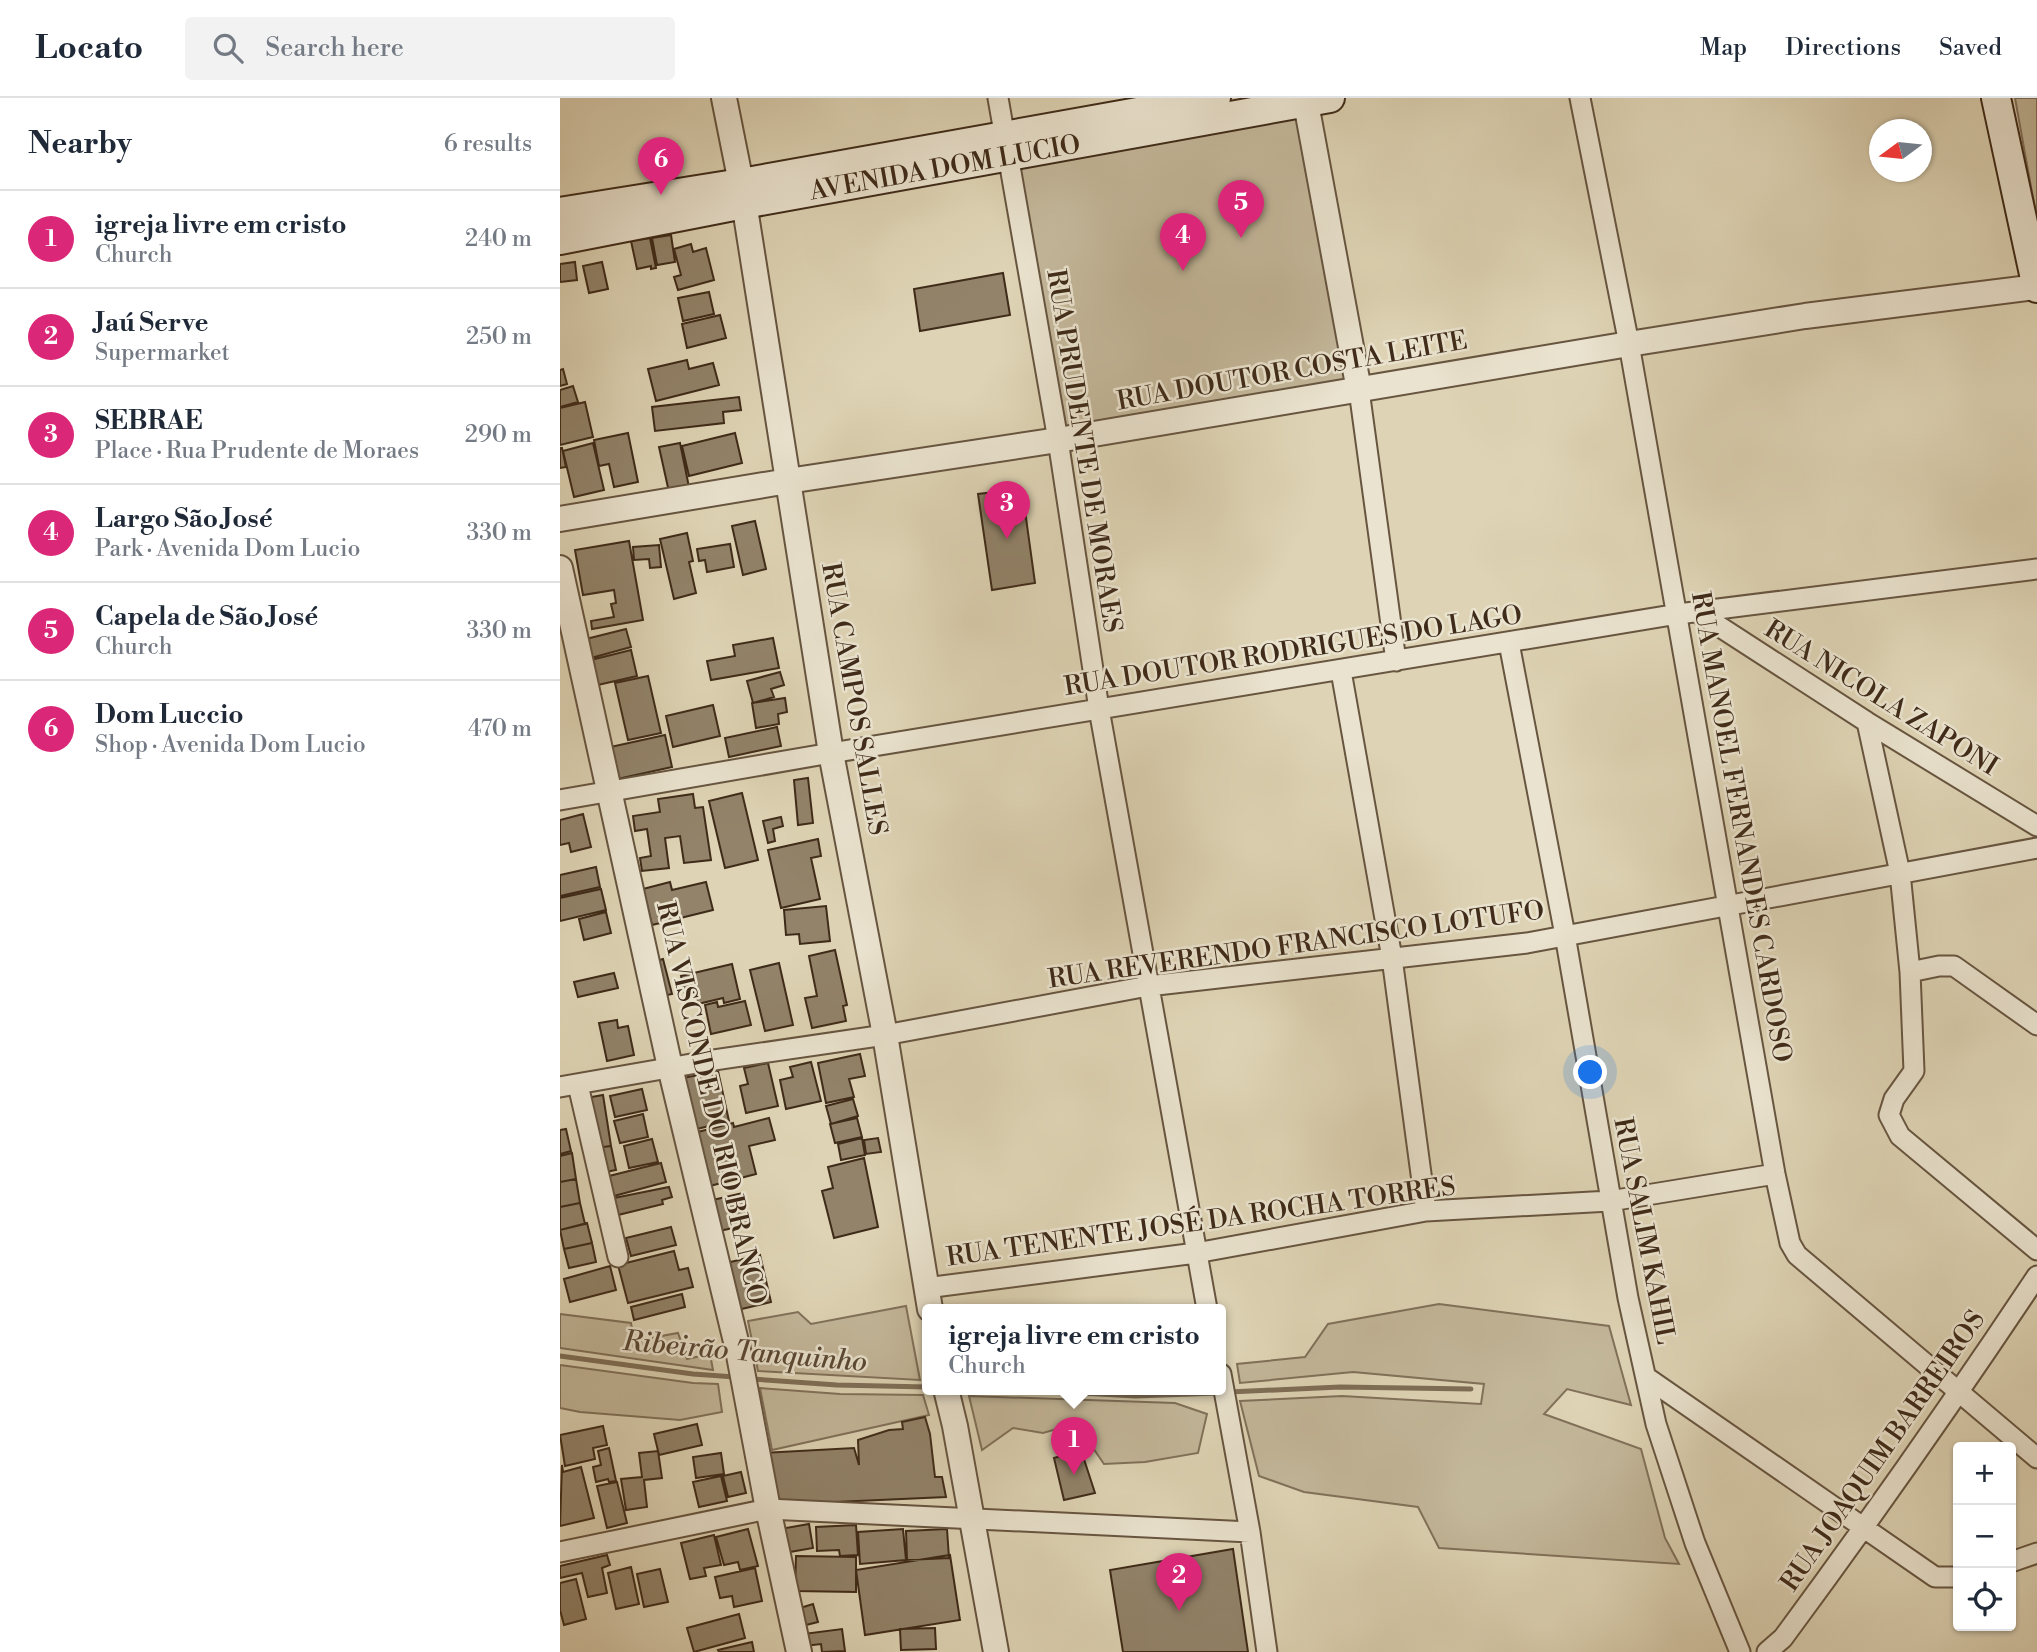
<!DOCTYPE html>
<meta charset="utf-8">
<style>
:root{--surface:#fff;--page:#f2f2f3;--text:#1f2937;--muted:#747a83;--line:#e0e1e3;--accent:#db2777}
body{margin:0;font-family:"Libre Bodoni",serif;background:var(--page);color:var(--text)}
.controls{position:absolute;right:21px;bottom:21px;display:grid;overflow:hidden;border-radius:7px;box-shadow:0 2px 5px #0004}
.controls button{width:63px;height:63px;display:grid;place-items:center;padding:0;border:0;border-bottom:2px solid var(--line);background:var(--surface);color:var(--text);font:35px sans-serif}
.compass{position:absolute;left:1309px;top:21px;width:63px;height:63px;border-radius:50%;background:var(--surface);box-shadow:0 2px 5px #0004;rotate:255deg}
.you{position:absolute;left:1031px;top:975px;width:24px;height:24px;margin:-18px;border:5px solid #fff;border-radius:50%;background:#1a73e8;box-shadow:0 0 0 10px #1a73e833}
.badge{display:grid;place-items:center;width:46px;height:46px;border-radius:50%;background:var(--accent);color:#fff;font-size:23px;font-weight:700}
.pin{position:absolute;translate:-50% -58px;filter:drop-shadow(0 2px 4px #0008)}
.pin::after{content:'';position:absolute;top:37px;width:24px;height:21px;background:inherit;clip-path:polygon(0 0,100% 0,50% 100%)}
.popup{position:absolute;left:362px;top:1206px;width:304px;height:91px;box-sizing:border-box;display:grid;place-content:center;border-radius:7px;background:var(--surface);filter:drop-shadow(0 2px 5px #0005);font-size:23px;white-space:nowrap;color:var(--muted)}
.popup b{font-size:26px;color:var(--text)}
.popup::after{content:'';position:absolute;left:50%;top:100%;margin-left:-14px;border:14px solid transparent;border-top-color:var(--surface)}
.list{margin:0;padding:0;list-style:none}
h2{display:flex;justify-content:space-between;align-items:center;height:91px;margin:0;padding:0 28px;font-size:30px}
h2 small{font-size:23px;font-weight:400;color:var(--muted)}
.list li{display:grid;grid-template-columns:46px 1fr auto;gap:21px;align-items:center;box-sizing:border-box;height:98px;padding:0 28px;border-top:2px solid var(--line)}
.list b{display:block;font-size:26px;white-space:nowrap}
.list p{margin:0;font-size:23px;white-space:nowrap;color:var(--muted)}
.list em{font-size:23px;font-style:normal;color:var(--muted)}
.icon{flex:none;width:38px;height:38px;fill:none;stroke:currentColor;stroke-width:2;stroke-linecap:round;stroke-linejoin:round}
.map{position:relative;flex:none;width:1477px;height:1554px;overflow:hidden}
header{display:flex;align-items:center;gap:42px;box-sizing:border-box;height:98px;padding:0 35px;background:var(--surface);border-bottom:2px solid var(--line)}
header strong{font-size:33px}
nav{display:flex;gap:38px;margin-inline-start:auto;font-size:24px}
.search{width:490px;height:63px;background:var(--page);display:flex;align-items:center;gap:18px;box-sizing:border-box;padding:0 24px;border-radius:7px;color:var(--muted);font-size:26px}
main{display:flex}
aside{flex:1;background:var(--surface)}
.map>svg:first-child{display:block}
</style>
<header>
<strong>Locato</strong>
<div class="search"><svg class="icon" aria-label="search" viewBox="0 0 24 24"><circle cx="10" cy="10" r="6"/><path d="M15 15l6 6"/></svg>Search here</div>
<nav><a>Map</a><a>Directions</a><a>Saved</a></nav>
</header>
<main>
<aside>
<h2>Nearby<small>6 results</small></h2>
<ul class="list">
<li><span class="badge">1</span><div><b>igreja livre em cristo</b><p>Church</p></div><em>240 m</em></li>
<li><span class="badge">2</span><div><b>Jaú Serve</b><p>Supermarket</p></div><em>250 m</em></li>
<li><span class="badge">3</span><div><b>SEBRAE</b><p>Place · Rua Prudente de Moraes</p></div><em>290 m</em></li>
<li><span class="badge">4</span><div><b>Largo São José</b><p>Park · Avenida Dom Lucio</p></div><em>330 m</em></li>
<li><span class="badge">5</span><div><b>Capela de São José</b><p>Church</p></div><em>330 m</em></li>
<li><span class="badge">6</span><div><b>Dom Luccio</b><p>Shop · Avenida Dom Lucio</p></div><em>470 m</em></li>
</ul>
</aside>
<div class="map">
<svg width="1477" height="1554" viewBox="0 0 1477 1554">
<rect width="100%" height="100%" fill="#ded4b5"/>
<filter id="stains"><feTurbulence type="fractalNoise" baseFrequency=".00286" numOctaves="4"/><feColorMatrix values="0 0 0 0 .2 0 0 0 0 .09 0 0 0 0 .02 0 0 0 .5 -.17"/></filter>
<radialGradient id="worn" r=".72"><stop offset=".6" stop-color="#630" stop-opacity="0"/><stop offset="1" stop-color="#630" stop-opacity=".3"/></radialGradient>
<path fill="#c3b79a" stroke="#81715a" stroke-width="2" d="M 1455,0 L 1477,0 L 1477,122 Z
M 738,12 L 790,283 L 504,339 L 458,64 Z
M 879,1206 L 1049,1228 L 1071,1307 L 1007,1291 L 984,1316 L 1081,1351 L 1105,1440 L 1119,1466 L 879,1450 L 858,1409 L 744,1394 L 699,1378 L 680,1303 L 782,1298 L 921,1306 L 924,1286 L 793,1274 L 680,1285 L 677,1266 L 745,1259 L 768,1226 Z
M 346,1208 L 360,1282 L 198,1273 L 188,1223 L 238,1214 L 251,1226 Z
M 0,1216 L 71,1225 L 74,1243 L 118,1235 L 127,1261 L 150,1256 L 153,1272 L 0,1250 Z
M 0,1267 L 133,1285 L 158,1286 L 162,1314 L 120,1322 L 20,1314 L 0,1310 Z
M 200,1290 L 280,1296 L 363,1297 L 369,1317 L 212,1352 Z
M 409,1298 L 615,1305 L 647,1316 L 638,1355 L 585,1364 L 544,1366 L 533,1350 L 507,1328 L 483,1335 L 453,1330 L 422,1352 Z"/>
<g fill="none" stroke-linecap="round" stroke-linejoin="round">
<path stroke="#7e6e57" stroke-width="5" d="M 0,1258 L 133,1276 L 175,1279
M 192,1281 L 277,1287 L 367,1289
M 451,1291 L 575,1298 L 659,1295
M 669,1294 L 780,1289 L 911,1291"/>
</g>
<path fill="#92836a" stroke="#3f2b19" stroke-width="2" d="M 111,137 L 115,164 L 97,167 L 92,140 Z
M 90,140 L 96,170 L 91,171 L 91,168 L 77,171 L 71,143 Z
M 131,146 L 133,154 L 146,150 L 154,182 L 118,192 L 114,179 L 121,177 L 114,151 Z
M 15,164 L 17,182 L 0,184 L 0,166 Z
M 42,164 L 48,191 L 29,195 L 23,168 Z
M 443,175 L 450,217 L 360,233 L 354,191 Z
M 149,194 L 154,216 L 123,223 L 118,200 Z
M 160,217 L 166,240 L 127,250 L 122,226 Z
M 127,262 L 129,271 L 153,265 L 159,287 L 96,303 L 88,271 Z
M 3,271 L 7,286 L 0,288 L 0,272 Z
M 13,288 L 18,304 L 0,309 L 0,292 Z
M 179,299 L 181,312 L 163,314 L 164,325 L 95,333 L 92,309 Z
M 25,304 L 33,339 L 0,347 L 0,310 Z
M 68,335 L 78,384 L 54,389 L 49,366 L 39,368 L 34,342 Z
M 175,335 L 182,365 L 129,378 L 122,348 Z
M 33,345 L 44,392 L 14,399 L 3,353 Z
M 120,345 L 129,389 L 109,394 L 99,349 Z
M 0,350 L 2,350 L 6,369 L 0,370 Z
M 462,391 L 475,485 L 432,492 L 418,396 Z
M 195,423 L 206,471 L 183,477 L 172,428 Z
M 127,435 L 133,463 L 129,464 L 136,495 L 114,501 L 100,441 Z
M 69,443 L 83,522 L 32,531 L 31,523 L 54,519 L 51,506 L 56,505 L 54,492 L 23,497 L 15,452 Z
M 170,446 L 174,469 L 147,474 L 145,462 L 139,463 L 137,451 Z
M 99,447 L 101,469 L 90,470 L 89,461 L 74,462 L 73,449 Z
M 66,531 L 71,549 L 31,560 L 26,541 Z
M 213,540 L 219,570 L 151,582 L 147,563 L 175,558 L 173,547 Z
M 71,552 L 77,578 L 29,589 L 23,564 Z
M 220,574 L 224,587 L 211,591 L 214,599 L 193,605 L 187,583 Z
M 88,578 L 101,635 L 68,642 L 55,585 Z
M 225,600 L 227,614 L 218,616 L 219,626 L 196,630 L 192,605 Z
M 153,607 L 160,638 L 113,649 L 106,618 Z
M 217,629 L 221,648 L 169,659 L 165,640 Z
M 105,637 L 112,669 L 53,682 L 46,650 Z
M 248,680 L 253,725 L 238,727 L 234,682 Z
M 182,695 L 198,762 L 165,770 L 149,703 Z
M 133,696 L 135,710 L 143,709 L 151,762 L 124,765 L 120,738 L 105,740 L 109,770 L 82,773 L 80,760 L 91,758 L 87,731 L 75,733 L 73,718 L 100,714 L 98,701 Z
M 23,716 L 31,749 L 11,754 L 9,745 L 0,747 L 0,722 Z
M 221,719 L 223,728 L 213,731 L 215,743 L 208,745 L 203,723 Z
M 258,741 L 261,758 L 251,760 L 260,801 L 221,810 L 208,752 Z
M 36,769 L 40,789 L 0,798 L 0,777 Z
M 110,784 L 112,792 L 146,784 L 153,812 L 92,827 L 83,791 Z
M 41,791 L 46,812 L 0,823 L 0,800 Z
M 266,808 L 270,843 L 240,846 L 239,836 L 226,837 L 224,812 Z
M 46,814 L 51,835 L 24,842 L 19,821 Z
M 275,852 L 287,907 L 283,908 L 286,923 L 252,930 L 245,900 L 257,898 L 249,858 Z
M 103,861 L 112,896 L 97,899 L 89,865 Z
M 219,865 L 233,927 L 205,933 L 190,872 Z
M 172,866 L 180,901 L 164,905 L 163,900 L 138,906 L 135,894 L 125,896 L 121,878 Z
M 54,875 L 58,890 L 18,899 L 14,884 Z
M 185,903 L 191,927 L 151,936 L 145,907 L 157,904 L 158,909 Z
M 57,922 L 58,930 L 68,928 L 74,957 L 47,963 L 39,925 Z
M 300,956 L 305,978 L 289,981 L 294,999 L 266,1005 L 258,965 Z
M 251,964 L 261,1003 L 226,1011 L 220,982 L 233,979 L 230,969 Z
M 208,965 L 218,1008 L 186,1015 L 180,988 L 188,986 L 184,970 Z
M 158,973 L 169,1023 L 129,1033 L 118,981 Z
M 82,991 L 87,1012 L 55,1019 L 50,998 Z
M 43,997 L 51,1048 L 35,1050 L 26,1000 Z
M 293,1001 L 298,1018 L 271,1026 L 266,1008 Z
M 83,1016 L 88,1039 L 60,1045 L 54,1023 Z
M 209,1020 L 215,1042 L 189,1048 L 196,1076 L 146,1089 L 130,1036 L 173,1025 L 174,1029 Z
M 297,1020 L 302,1039 L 275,1045 L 270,1026 Z
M 6,1031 L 11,1053 L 0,1056 L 0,1032 Z
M 302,1040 L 305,1057 L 281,1062 L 278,1046 Z
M 318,1040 L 321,1054 L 306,1056 L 304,1042 Z
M 92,1041 L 98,1064 L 69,1070 L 64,1048 Z
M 51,1048 L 56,1072 L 40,1075 L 35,1050 Z
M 12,1055 L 16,1081 L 0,1084 L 0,1058 Z
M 304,1060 L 318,1129 L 274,1140 L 262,1093 L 273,1090 L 268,1069 Z
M 101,1065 L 106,1084 L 54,1098 L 49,1078 Z
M 16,1081 L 20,1105 L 0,1109 L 0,1084 Z
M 109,1089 L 112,1099 L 102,1102 L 103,1106 L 58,1117 L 54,1100 Z
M 183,1095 L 190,1126 L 151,1135 L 144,1104 Z
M 20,1105 L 25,1126 L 0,1132 L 0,1109 Z
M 27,1125 L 32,1145 L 4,1151 L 0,1132 Z
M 111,1129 L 116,1147 L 71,1158 L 66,1140 Z
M 32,1145 L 36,1164 L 9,1170 L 4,1151 Z
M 114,1153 L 119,1172 L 128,1170 L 133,1189 L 68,1205 L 58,1167 Z
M 200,1157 L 211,1204 L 173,1213 L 162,1166 Z
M 50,1168 L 56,1192 L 10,1204 L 4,1181 Z
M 122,1196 L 125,1209 L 74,1222 L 71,1209 Z
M 365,1319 L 370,1336 L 375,1379 L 382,1379 L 386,1399 L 208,1407 L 202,1355 L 294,1350 L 299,1367 L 298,1342 L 329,1332 L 343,1331 L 342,1324 Z
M 137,1326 L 142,1347 L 99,1357 L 94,1336 Z
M 43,1328 L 47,1347 L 33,1350 L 35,1361 L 5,1368 L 0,1337 Z
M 49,1350 L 56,1383 L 49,1384 L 48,1381 L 36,1384 L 33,1369 L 41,1367 L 38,1353 Z
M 521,1352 L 535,1395 L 504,1402 L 494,1360 Z
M 98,1353 L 102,1380 L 84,1382 L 87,1409 L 66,1412 L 61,1381 L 82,1379 L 79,1355 Z
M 161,1355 L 164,1376 L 136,1380 L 133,1359 Z
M 2,1367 L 3,1374 L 21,1369 L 34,1420 L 0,1428 Z
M 181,1374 L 186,1395 L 168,1399 L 163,1378 Z
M 161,1378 L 167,1403 L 139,1409 L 133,1384 Z
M 57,1384 L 67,1425 L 47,1430 L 37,1388 Z
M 249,1426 L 253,1450 L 224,1455 L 220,1431 Z
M 296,1427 L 298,1457 L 280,1458 L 279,1452 L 257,1453 L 256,1429 Z
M 188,1431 L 198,1468 L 180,1472 L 178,1464 L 164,1467 L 156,1439 Z
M 343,1431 L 346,1462 L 300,1466 L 298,1434 Z
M 387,1431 L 389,1460 L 347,1462 L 346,1433 Z
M 154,1437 L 161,1467 L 144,1470 L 146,1478 L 130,1481 L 121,1445 Z
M 673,1451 L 688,1554 L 563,1554 L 550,1472 Z
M 47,1457 L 50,1467 L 42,1470 L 47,1495 L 28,1499 L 22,1475 L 0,1480 L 0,1468 Z
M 390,1457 L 400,1522 L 305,1537 L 296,1472 Z
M 236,1458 L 296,1459 L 296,1494 L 235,1493 Z
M 71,1469 L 79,1506 L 56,1511 L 48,1475 Z
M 195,1470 L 202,1503 L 174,1509 L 172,1498 L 160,1500 L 155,1479 Z
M 100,1471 L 108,1504 L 84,1509 L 77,1476 Z
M 16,1481 L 26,1521 L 4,1527 L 0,1512 L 0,1485 Z
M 253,1506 L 258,1524 L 242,1528 L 237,1511 Z
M 179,1516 L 185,1540 L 134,1554 L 127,1530 Z
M 375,1530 L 376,1551 L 341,1552 L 340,1531 Z
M 282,1531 L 285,1553 L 262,1554 L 261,1546 L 245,1548 L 243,1536 Z
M 192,1544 L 194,1554 L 159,1554 L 158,1552 Z"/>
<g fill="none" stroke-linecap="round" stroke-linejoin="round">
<defs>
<path id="minor" d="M 438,0 L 498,342 L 539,611 L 647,1211
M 1020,0 L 1069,246 L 1215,1076 L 1230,1145 L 1237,1157 L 1477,1360
M 799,292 L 836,563
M 1137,514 L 1307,624 L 1477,728
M 949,545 L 1005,837 L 1068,1200 L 1096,1326 L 1135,1445 L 1180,1554
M 781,573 L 832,860 L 866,1113
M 1307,624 L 1340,775 L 1350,874 L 1354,973 L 1334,1001 L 1329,1017 L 1340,1038 L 1477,1152
M 0,702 L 271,655 L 1118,516 L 1477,471
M 1350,874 L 1379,868 L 1394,868 L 1477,927
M 18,987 L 58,1159
M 0,989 L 154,962 L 325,937 L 588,888 L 967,845 L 1477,750
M 366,1190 L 636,1155 L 866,1113 L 1050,1103 L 1215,1076
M 661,1276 L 690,1434 L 707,1554
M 1086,1279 L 1375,1479 L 1398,1479
M 0,1454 L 208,1411 L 690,1434
M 1451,1464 L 1477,1455
M 1207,1554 L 1223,1540 C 1311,1421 1395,1301 1477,1178"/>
<path id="tertiary" d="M 164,0 L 181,85 L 271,655 L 325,937 L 370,1211
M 745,0 L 799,292
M 0,421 L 228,383 L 498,342 L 1069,246 L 1245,218 L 1476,189
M 0,470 L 110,969 L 178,1252 L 208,1411 L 239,1554
M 386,1291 L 395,1328 L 436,1554"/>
<path id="secondary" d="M 1436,0 L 1477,190
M 0,114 L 181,85 L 656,0
M 0,142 L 184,106 L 770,0"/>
</defs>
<use href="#minor" stroke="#675540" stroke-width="23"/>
<use href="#tertiary" stroke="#675540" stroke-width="28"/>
<use href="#secondary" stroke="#3f2b19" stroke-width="32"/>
<use href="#minor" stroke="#eae3cf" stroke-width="19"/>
<use href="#tertiary" stroke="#eae3cf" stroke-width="24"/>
<use href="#secondary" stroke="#eae3cf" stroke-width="28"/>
</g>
<g text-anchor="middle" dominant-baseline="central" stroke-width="5" stroke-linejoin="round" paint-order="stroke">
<g font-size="26" fill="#3f2b19" stroke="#eae3cf">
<text transform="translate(385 70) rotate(-10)">AVENIDA DOM LUCIO</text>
<text transform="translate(732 273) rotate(-10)">RUA DOUTOR COSTA LEITE</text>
<text transform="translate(524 353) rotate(81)">RUA PRUDENTE DE MORAES</text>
<text transform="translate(733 553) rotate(-9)">RUA DOUTOR RODRIGUES DO LAGO</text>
<text transform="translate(1321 600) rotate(32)">RUA NICOLA ZAPONI</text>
<text transform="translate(294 601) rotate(80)">RUA CAMPOS SALLES</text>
<text transform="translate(1181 729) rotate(80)">RUA MANOEL FERNANDES CARDOSO</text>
<text transform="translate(736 847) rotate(-8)">RUA REVERENDO FRANCISCO LOTUFO</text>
<text transform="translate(151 1005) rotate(77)">RUA VISCONDE DO RIO BRANCO</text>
<text transform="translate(641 1124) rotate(-8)">RUA TENENTE JOSÉ DA ROCHA TORRES</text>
<text transform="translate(1084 1133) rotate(79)">RUA SALIM KAHIL</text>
<text transform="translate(1323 1353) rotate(-55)">RUA JOAQUIM BARREIROS</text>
</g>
<g font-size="28" font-style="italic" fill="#594733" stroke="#eae3cf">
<text transform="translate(185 1254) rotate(5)">Ribeirão Tanquinho</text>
</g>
</g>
<rect width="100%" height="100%" filter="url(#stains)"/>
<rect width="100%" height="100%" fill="url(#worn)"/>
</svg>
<div class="controls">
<button>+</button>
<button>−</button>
<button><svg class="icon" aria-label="locate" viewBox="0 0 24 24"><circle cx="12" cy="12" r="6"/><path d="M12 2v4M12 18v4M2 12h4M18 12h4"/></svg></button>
</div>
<svg class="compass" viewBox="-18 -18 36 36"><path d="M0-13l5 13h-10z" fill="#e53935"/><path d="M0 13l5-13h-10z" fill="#747a83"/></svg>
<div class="you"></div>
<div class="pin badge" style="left:514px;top:1377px">1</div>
<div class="popup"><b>igreja livre em cristo</b>Church</div>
<div class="pin badge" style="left:619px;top:1513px">2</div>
<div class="pin badge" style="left:447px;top:441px">3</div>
<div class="pin badge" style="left:623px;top:173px">4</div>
<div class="pin badge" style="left:681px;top:140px">5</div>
<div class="pin badge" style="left:101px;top:97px">6</div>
</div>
</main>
